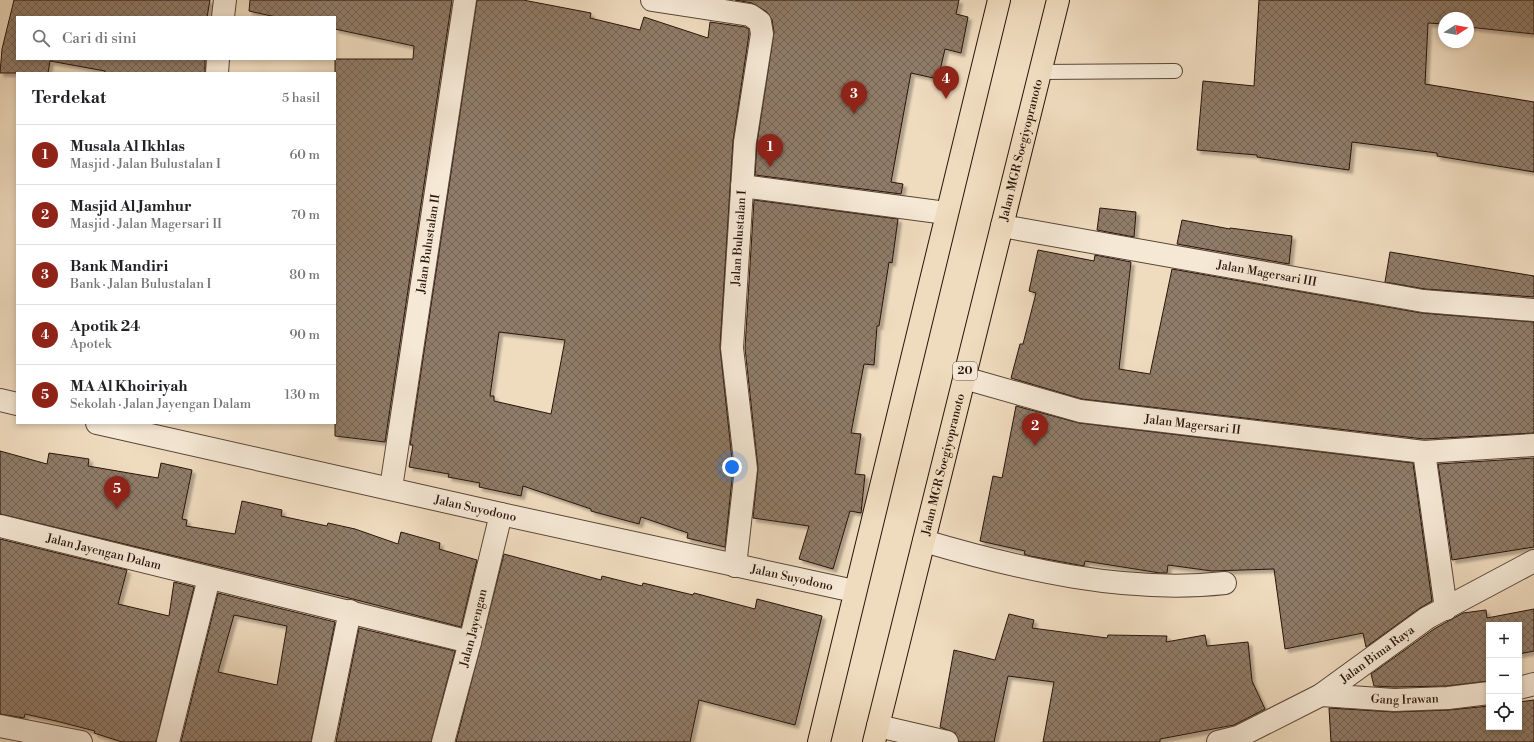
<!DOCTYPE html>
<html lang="id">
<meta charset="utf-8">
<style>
:root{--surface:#fff;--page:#f6f6f6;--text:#202124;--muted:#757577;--line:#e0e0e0;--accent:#8f2418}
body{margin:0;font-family:"Libre Bodoni",serif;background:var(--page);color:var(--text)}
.controls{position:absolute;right:12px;bottom:12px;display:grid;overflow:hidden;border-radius:0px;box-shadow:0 2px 6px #0003}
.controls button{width:36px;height:36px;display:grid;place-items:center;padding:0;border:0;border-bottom:1px solid var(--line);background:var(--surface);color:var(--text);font:20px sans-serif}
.compass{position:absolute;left:1438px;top:12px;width:36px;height:36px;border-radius:50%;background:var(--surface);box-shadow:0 2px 6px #0003;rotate:79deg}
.you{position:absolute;left:732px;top:467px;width:14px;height:14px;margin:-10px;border:3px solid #fff;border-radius:50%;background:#1a73e8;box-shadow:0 0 0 6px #1a73e833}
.badge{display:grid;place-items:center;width:26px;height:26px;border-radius:50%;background:var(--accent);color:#fff;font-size:13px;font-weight:700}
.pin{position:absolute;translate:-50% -33px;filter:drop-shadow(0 1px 2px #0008)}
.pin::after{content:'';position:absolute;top:21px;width:14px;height:12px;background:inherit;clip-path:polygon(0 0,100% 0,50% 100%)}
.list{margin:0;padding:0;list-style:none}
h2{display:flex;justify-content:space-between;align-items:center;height:52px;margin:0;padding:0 16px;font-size:17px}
h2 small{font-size:13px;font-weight:400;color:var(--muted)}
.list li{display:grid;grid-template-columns:26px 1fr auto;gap:12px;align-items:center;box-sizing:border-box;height:60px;padding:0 16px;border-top:1px solid var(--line)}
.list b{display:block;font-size:15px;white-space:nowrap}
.list p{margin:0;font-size:13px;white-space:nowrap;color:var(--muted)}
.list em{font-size:13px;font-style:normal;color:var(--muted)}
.icon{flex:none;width:22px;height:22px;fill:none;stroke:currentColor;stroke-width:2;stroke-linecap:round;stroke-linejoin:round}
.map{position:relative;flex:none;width:1534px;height:742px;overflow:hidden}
.search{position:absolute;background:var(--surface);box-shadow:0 2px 6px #0003;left:16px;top:16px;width:320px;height:44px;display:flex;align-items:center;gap:10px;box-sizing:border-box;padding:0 14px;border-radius:0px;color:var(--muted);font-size:15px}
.panel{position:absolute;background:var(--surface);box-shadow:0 2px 6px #0003;left:16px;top:72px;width:320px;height:352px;border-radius:0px}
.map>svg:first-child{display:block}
</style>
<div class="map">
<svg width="1534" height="742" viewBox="0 0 1534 742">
<defs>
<pattern id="building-cross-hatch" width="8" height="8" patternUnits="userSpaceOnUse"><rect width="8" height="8" fill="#907b68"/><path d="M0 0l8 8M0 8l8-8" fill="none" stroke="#766454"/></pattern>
<filter id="shadow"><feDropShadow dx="3.5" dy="3.5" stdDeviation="1" flood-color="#0004"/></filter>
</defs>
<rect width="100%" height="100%" fill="#efdbbe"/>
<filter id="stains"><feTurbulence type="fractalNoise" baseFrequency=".005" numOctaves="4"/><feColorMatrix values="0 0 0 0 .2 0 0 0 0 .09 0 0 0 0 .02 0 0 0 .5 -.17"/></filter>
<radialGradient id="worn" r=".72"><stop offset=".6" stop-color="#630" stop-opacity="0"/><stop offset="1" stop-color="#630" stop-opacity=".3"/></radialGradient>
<path fill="url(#building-cross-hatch)" stroke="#29140b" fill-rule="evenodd" filter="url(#shadow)" d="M 14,0 L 210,0 L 207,17 L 17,17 L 17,59 L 205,59 L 205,73 L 104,73 L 105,71 L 50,61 L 48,73 L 0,73 L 2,49 Z
M 250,0 L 452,0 L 385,442 L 335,436 L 335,59 L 413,59 L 414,46 L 335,29 L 335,17 L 276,17 L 249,11 Z
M 477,0 L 523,0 L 591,13 L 590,18 L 640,30 L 644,17 L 708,38 L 710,22 L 745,27 L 749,29 L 749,34 L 733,141 L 720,347 L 733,469 L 725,547 L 687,538 L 688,533 L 641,517 L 639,524 L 591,511 L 591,509 L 523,486 L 521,496 L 479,487 L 480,483 L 448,477 L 449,474 L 409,467 L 413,445 L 410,445 ZM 499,332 L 565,340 L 551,414 L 494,401 L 494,396 L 490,396 Z
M 735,0 L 959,0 L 956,14 L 968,17 L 961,53 L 945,49 L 938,79 L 911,73 L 891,182 L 903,184 L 901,194 L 755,175 L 757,143 L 774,32 L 772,20 L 767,12 L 752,3 Z
M 1259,0 L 1534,0 L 1534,34 L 1468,27 L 1468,18 L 1444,18 L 1444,24 L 1428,23 L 1425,84 L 1534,102 L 1534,172 L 1437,156 L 1437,153 L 1352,142 L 1349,170 L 1257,157 L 1257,155 L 1197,150 L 1203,81 L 1254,86 Z
M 754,200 L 898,219 L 892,263 L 889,262 L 879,326 L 877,326 L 874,365 L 864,364 L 851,433 L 861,434 L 855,474 L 865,475 L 861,513 L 850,511 L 833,569 L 799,559 L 809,526 L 753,518 L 758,468 L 745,348 Z
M 1100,208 L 1136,212 L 1134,237 L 1097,230 Z
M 1182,220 L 1230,229 L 1230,228 L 1292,236 L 1289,264 L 1177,244 Z
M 1038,250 L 1094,261 L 1095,255 L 1131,262 L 1119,369 L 1150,374 L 1172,269 L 1421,313 L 1534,322 L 1534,433 L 1424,439 L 1082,399 L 1011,378 L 1020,344 L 1023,344 L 1036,293 L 1029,291 Z
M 1390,252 L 1534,276 L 1534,297 L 1425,289 L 1385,282 Z
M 1016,406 L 1079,423 L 1413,463 L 1432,601 L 1420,608 L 1366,647 L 1363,633 L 1285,649 L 1274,569 L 1212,571 L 1168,565 L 1167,573 L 1160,573 L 1085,561 L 1084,566 L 1030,556 L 1024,554 L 1025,551 L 980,541 L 993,476 L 1002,478 Z
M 0,451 L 47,464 L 49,453 L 89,459 L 88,466 L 158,478 L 161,463 L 192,470 L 182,519 L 187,520 L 186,526 L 235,534 L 242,501 L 282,510 L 281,516 L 327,526 L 328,523 L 355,529 L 398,544 L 401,532 L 440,543 L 439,549 L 477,560 L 461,627 L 353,599 L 0,514 Z
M 1534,458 L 1534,547 L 1452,560 L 1438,464 Z
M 0,539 L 127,570 L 118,604 L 169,616 L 174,582 L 194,587 L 156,742 L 122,742 L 94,733 L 95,731 L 56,721 L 25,714 L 24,718 L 0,714 Z
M 504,554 L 601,580 L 602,576 L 642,586 L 643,583 L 693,595 L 694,593 L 755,609 L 757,599 L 822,616 L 795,725 L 699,700 L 690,742 L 456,742 Z
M 218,593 L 335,622 L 311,742 L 181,742 ZM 234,615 L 287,626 L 277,685 L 218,672 Z
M 1534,609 L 1534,651 L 1519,654 L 1519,625 L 1489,625 L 1489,681 L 1447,686 L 1394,687 L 1374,686 L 1371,674 L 1434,629 L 1463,613 L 1486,610 L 1487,618 Z
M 1009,614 L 1034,620 L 1032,628 L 1107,638 L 1108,635 L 1167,636 L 1166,642 L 1205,635 L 1207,646 L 1248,642 L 1252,681 L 1265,709 L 1234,725 L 1160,739 L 1160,742 L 1043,742 L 1054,682 L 1008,676 L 994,742 L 959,742 L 955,733 L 940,727 L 954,650 L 995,660 Z
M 359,628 L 455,651 L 431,742 L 336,742 Z
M 1534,700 L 1534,742 L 1331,742 L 1329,708 L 1394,712 L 1449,710 L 1489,706 L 1489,727 L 1519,727 L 1519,702 Z"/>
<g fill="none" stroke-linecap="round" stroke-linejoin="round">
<defs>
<path id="service" d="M 1040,72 L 1175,71"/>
<g id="minor">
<path d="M 652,0 L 750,15 L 760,22 L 762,34 L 745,142 L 732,348 L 746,469 L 735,566"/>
<path d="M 223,17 L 225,0"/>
<path d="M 217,73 L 218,59"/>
<path d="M 742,186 L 946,213"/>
<path id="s1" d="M 1002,226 L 1423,301 L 1534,310"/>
<path id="s2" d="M 964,378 L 1080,411 L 1424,452 L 1534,445"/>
<path d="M 1424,452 L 1446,609"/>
<path id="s3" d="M 391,488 L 465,0"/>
<path id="s4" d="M 0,526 L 470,642"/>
<path d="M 924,541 C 1019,569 1126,594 1225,583"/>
<path d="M 1519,688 L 1534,684"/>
<path id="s5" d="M 1321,695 L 1394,700 L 1448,698 L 1489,693"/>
<path d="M 0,726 L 81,742"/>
<path d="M 878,726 L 947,742"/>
<path d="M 168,742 L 209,578"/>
<path d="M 323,742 L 350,611"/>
<path id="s6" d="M 443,742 L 470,642 L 501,514"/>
<path id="s7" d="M 1218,742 L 1238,737 L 1321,695 L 1427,618 L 1534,561"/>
</g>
<g id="tertiary">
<path d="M 0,400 L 17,404"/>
<path id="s8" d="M 97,423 L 501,514 L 854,591"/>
</g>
<g id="trunk">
<path d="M 819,742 L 999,0"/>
<path id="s9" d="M 874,742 L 1058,0"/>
</g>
</defs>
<use href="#service" stroke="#5a4638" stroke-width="16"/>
<use href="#minor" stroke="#5a4638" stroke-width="24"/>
<use href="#tertiary" stroke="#5a4638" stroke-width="24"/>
<use href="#trunk" stroke="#29140b" stroke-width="24"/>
<use href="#service" stroke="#f5e8d5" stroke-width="14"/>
<use href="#minor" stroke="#f5e8d5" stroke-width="22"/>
<use href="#tertiary" stroke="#f5e8d5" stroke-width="22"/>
<use href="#trunk" stroke="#efdbbe" stroke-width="22"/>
</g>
<g text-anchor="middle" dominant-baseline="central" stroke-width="3" stroke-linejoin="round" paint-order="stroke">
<rect fill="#f5e8d5" stroke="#665448" stroke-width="1" x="953" y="362" width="24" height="18" rx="3"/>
<g font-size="11" font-weight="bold" fill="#29140b">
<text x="965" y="371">20</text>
</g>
<g font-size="12" fill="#29140b" stroke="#f5e8d5">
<text stroke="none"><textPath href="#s9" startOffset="610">Jalan MGR Soegiyopranoto</textPath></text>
<text transform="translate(739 238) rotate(-86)">Jalan Bulustalan I</text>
<text stroke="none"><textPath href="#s3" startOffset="247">Jalan Bulustalan II</textPath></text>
<text stroke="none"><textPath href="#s1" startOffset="269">Jalan Magersari III</textPath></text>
<text stroke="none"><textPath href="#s2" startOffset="234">Jalan Magersari II</textPath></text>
<text stroke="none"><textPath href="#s9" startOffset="286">Jalan MGR Soegiyopranoto</textPath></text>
<text stroke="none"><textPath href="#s8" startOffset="388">Jalan Suyodono</textPath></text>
<text stroke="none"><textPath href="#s4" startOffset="107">Jalan Jayengan Dalam</textPath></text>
<text stroke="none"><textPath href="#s8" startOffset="712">Jalan Suyodono</textPath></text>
<text stroke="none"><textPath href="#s6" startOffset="118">Jalan Jayengan</textPath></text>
<text stroke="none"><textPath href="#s7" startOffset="183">Jalan Bima Raya</textPath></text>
<text stroke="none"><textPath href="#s5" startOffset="84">Gang Irawan</textPath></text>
</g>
</g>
<rect width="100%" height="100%" filter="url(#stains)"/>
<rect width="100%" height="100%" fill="url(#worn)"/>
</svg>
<div class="controls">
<button>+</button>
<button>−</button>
<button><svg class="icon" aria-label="locate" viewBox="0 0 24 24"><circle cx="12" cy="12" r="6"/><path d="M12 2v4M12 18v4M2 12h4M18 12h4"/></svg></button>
</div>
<svg class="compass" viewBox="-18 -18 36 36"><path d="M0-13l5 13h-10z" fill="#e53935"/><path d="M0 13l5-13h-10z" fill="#757577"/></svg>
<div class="you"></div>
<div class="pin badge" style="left:770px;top:167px">1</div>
<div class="pin badge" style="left:1035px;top:446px">2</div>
<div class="pin badge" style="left:854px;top:114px">3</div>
<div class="pin badge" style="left:946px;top:99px">4</div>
<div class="pin badge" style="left:117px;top:509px">5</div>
<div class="search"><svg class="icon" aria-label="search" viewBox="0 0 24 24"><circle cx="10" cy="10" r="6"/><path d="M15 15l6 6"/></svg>Cari di sini</div>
<section class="panel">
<h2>Terdekat<small>5 hasil</small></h2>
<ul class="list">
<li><span class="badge">1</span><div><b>Musala Al Ikhlas</b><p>Masjid · Jalan Bulustalan I</p></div><em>60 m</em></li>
<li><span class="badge">2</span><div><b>Masjid Al Jamhur</b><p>Masjid · Jalan Magersari II</p></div><em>70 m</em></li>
<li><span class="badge">3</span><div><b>Bank Mandiri</b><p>Bank · Jalan Bulustalan I</p></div><em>80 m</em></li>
<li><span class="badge">4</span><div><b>Apotik 24</b><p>Apotek</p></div><em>90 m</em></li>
<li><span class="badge">5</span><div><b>MA Al Khoiriyah</b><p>Sekolah · Jalan Jayengan Dalam</p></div><em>130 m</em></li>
</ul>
</section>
</div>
